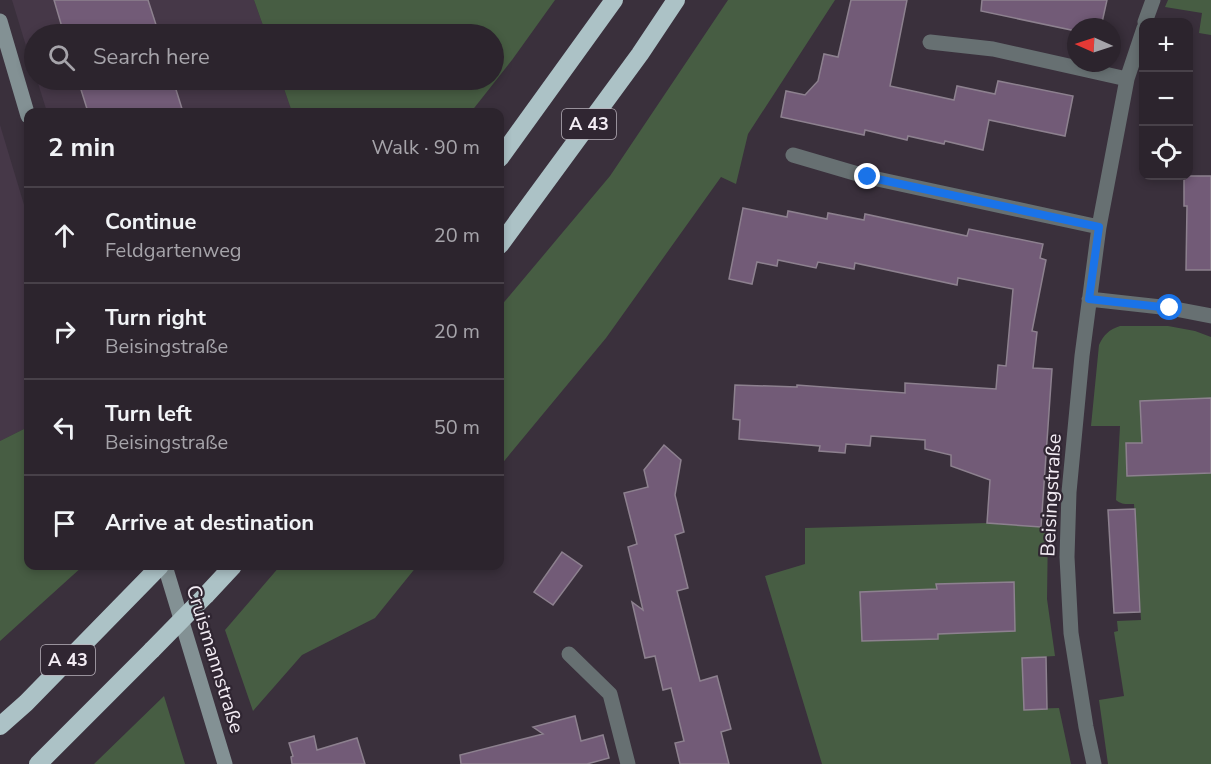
<!DOCTYPE html>
<meta charset="utf-8">
<style>
:root{--surface:#2c242d;--page:#342c35;--text:#f1f3f6;--muted:#a6a4aa;--line:#484149}
body{margin:0;font-family:"Nunito Sans",sans-serif;background:var(--page);color:var(--text)}
.controls{position:absolute;right:18px;top:18px;display:grid;overflow:hidden;border-radius:12px;box-shadow:0 3px 9px #0003}
.controls button{width:54px;height:54px;display:grid;place-items:center;padding:0;border:0;border-bottom:2px solid var(--line);background:var(--surface);color:var(--text);font:30px sans-serif}
.compass{position:absolute;left:1067px;top:18px;width:54px;height:54px;border-radius:50%;background:var(--surface);box-shadow:0 3px 9px #0003;rotate:273deg}
.stop{position:absolute;width:18px;height:18px;margin:-14px;border:4px solid #1a73e8;border-radius:50%;background:#fff}
.stop.end{background:#1a73e8;border-color:#fff;box-shadow:0 2px 6px #0008}
.list{margin:0;padding:0;list-style:none}
h2{display:flex;justify-content:space-between;align-items:center;height:78px;margin:0;padding:0 24px;font-size:26px}
h2 small{font-size:20px;font-weight:400;color:var(--muted)}
.list li{display:grid;grid-template-columns:39px 1fr auto;gap:18px;align-items:center;box-sizing:border-box;height:96px;padding:0 24px;border-top:2px solid var(--line)}
.list b{display:block;font-size:22px;white-space:nowrap}
.list p{margin:0;font-size:20px;white-space:nowrap;color:var(--muted)}
.list em{font-size:20px;font-style:normal;color:var(--muted)}
.icon{flex:none;width:33px;height:33px;fill:none;stroke:currentColor;stroke-width:2;stroke-linecap:round;stroke-linejoin:round}
.map{position:relative;flex:none;width:1211px;height:764px;overflow:hidden}
.search{position:absolute;background:var(--surface);box-shadow:0 3px 9px #0003;left:24px;top:24px;width:480px;height:66px;display:flex;align-items:center;gap:15px;box-sizing:border-box;padding:0 21px;border-radius:33px;color:var(--muted);font-size:22px}
.panel{position:absolute;background:var(--surface);box-shadow:0 3px 9px #0003;left:24px;top:108px;width:480px;height:462px;border-radius:12px}
.map>svg:first-child{display:block}
</style>
<div class="map">
<svg width="1211" height="764" viewBox="0 0 1211 764">
<rect width="100%" height="100%" fill="#3a303c"/>
<path fill="#463848" d="M 12,0 L 254,0 L 266,34 L 34,34 L 34,72 Z
M 37,80 L 281,80 L 292,112 L 47,112 Z
M 0,125 L 28,218 L 28,427 L 0,441 Z"/>
<path fill="#475d43" d="M 254,0 L 555,0 L 512,60 L 471,112 L 292,112 L 281,80 L 494,80 L 494,34 L 266,34 Z
M 728,0 L 835,0 L 748,134 L 736,184 L 721,177 L 606,338 L 500,466 L 500,307 L 610,176 Z
M 1168,0 L 1211,0 L 1211,35 L 1199,33 L 1202,13 L 1165,7 Z
M 1120,326 L 1168,326 L 1195,331 L 1211,337 L 1211,764 L 1108,764 L 1099,700 L 1124,696 L 1114,632 L 1118,631 L 1117,621 L 1141,620 L 1134,504 C 1127,504 1122,505 1116,500 L 1120,426 L 1091,426 L 1099,345 C 1104,334 1109,330 1120,326 Z
M 28,427 L 28,566 L 83,566 L 0,641 L 0,441 Z
M 987,523 L 1048,527 L 1047,599 L 1055,656 L 1023,658 L 1024,709 L 1059,708 L 1071,764 L 822,764 L 765,576 L 805,564 L 805,528 Z
M 280,566 L 417,566 L 375,618 L 302,655 L 253,711 L 225,630 Z
M 164,696 L 185,764 L 94,764 Z"/>
<path fill="#725b77" stroke="#8d818f" stroke-width="1.5" d="M 54,0 L 148,0 L 159,34 L 64,34 Z
M 851,0 L 907,0 L 890,86 L 954,100 L 957,86 L 995,94 L 998,81 L 1073,96 L 1065,136 L 989,120 L 983,150 L 945,141 L 944,144 L 908,136 L 907,140 L 865,130 L 864,135 L 781,117 L 786,91 L 805,95 L 818,81 L 824,54 L 838,57 Z
M 982,0 L 1107,0 L 1101,27 L 1076,27 L 1076,31 L 981,11 Z
M 78,80 L 173,80 L 183,112 L 88,112 Z
M 1184,176 L 1211,176 L 1211,270 L 1186,270 L 1187,206 L 1184,206 Z
M 743,208 L 787,217 L 788,211 L 827,219 L 828,213 L 864,220 L 865,214 L 967,236 L 969,229 L 1043,244 L 1040,258 L 1046,260 L 1032,331 L 1037,332 L 1033,368 L 1052,369 L 1041,527 L 987,523 L 990,480 L 951,466 L 951,455 L 925,449 L 925,440 L 871,436 L 870,446 L 846,444 L 845,453 L 819,451 L 820,446 L 739,439 L 740,420 L 733,419 L 735,385 L 797,387 L 797,385 L 905,393 L 905,383 L 996,389 L 998,365 L 1006,366 L 1013,289 L 958,278 L 957,285 L 855,263 L 854,269 L 818,262 L 816,268 L 778,260 L 777,266 L 757,262 L 752,284 L 729,279 Z
M 1211,398 L 1211,473 L 1127,476 L 1126,443 L 1142,443 L 1140,401 Z
M 664,445 L 681,460 L 675,495 L 684,532 L 675,535 L 688,588 L 677,591 L 700,681 L 717,676 L 731,729 L 721,732 L 729,764 L 680,764 L 675,743 L 684,741 L 671,688 L 663,690 L 655,656 L 645,658 L 632,602 L 643,610 L 628,547 L 637,544 L 624,493 L 648,487 L 644,470 Z
M 1135,509 L 1140,612 L 1114,613 L 1108,510 Z
M 562,552 L 582,566 L 553,605 L 534,592 Z
M 1014,582 L 1015,631 L 938,634 L 938,639 L 862,641 L 860,592 L 937,589 L 936,584 Z
M 1046,657 L 1047,709 L 1024,710 L 1022,658 Z
M 575,716 L 581,741 L 603,735 L 609,758 L 587,764 L 461,764 L 460,755 L 543,734 L 533,727 Z
M 314,736 L 317,750 L 357,738 L 365,764 L 292,764 L 291,757 L 293,756 L 289,743 Z"/>
<g fill="none" stroke-linecap="round" stroke-linejoin="round">
<path stroke="#677072" stroke-width="15" d="M 1145,22 L 1153,0
M 930,42 L 993,49 L 1127,79
M 793,155 L 868,177 L 1099,227
M 1089,299 L 1170,308 L 1211,316
M 569,654 L 610,694 L 628,764
M 1094,764 L 1086,727 L 1071,633 L 1067,557 L 1069,492 L 1082,356 L 1099,227 L 1127,79 L 1144,28"/>
<path stroke="#839194" stroke-width="15" d="M 0,21 L 28,116
M 165,566 L 225,764"/>
<path stroke="#acc2c6" stroke-width="18" d="M 500,158 L 614,0
M 500,245 L 640,54 L 676,0
M 206,595 L 233,566
M 0,726 L 26,703 L 160,566
M 38,764 L 152,650"/>
<path stroke="#acc2c6" stroke-width="18" d="M 152,650 L 206,595"/>
</g>
<g fill="none" stroke-linecap="round" stroke-linejoin="round">
<path stroke="#1a73e8" stroke-width="8" d="M 868,177 L 1099,227 L 1089,299 L 1170,308"/>
</g>
<g text-anchor="middle" dominant-baseline="central" stroke-width="4.5" stroke-linejoin="round" paint-order="stroke">
<g fill="#302632" stroke="#b8b1ba" stroke-width="1.5">
<rect x="562" y="109" width="54" height="30" rx="4.5"/>
<rect x="41" y="645" width="54" height="30" rx="4.5"/>
</g>
<g font-size="18" font-weight="bold" fill="#f3ecf4">
<text x="589" y="124">A 43</text>
<text x="68" y="660">A 43</text>
</g>
<g font-size="20" fill="#f3ecf4" stroke="#302632">
<text transform="translate(1051 495) rotate(-87)">Beisingstraße</text>
<text transform="translate(215 659) rotate(73)">Cruismannstraße</text>
</g>
</g>
</svg>
<div class="controls">
<button>+</button>
<button>−</button>
<button><svg class="icon" aria-label="locate" viewBox="0 0 24 24"><circle cx="12" cy="12" r="6"/><path d="M12 2v4M12 18v4M2 12h4M18 12h4"/></svg></button>
</div>
<svg class="compass" viewBox="-18 -18 36 36"><path d="M0-13l5 13h-10z" fill="#e53935"/><path d="M0 13l5-13h-10z" fill="#a6a4aa"/></svg>
<div class="stop" style="left:1170px;top:308px"></div>
<div class="stop end" style="left:868px;top:177px"></div>
<div class="search"><svg class="icon" aria-label="search" viewBox="0 0 24 24"><circle cx="10" cy="10" r="6"/><path d="M15 15l6 6"/></svg>Search here</div>
<section class="panel">
<h2>2 min<small>Walk · 90 m</small></h2>
<ul class="list">
<li><svg class="icon" aria-label="ahead" viewBox="0 0 24 24"><path d="M12 20V5M6 11l6-6 6 6"/></svg><div><b>Continue</b><p>Feldgartenweg</p></div><em>20 m</em></li>
<li><svg class="icon" aria-label="right" viewBox="0 0 24 24"><path d="M7 20v-9h11M14 6l5 5-5 5"/></svg><div><b>Turn right</b><p>Beisingstraße</p></div><em>20 m</em></li>
<li><svg class="icon" aria-label="left" viewBox="0 0 24 24"><path d="M17 20v-9H6M10 6l-5 5 5 5"/></svg><div><b>Turn left</b><p>Beisingstraße</p></div><em>50 m</em></li>
<li><svg class="icon" aria-label="arrive" viewBox="0 0 24 24"><path d="M6 21V4h12l-3 4 3 4H6"/></svg><div><b>Arrive at destination</b></div></li>
</ul>
</section>
</div>
